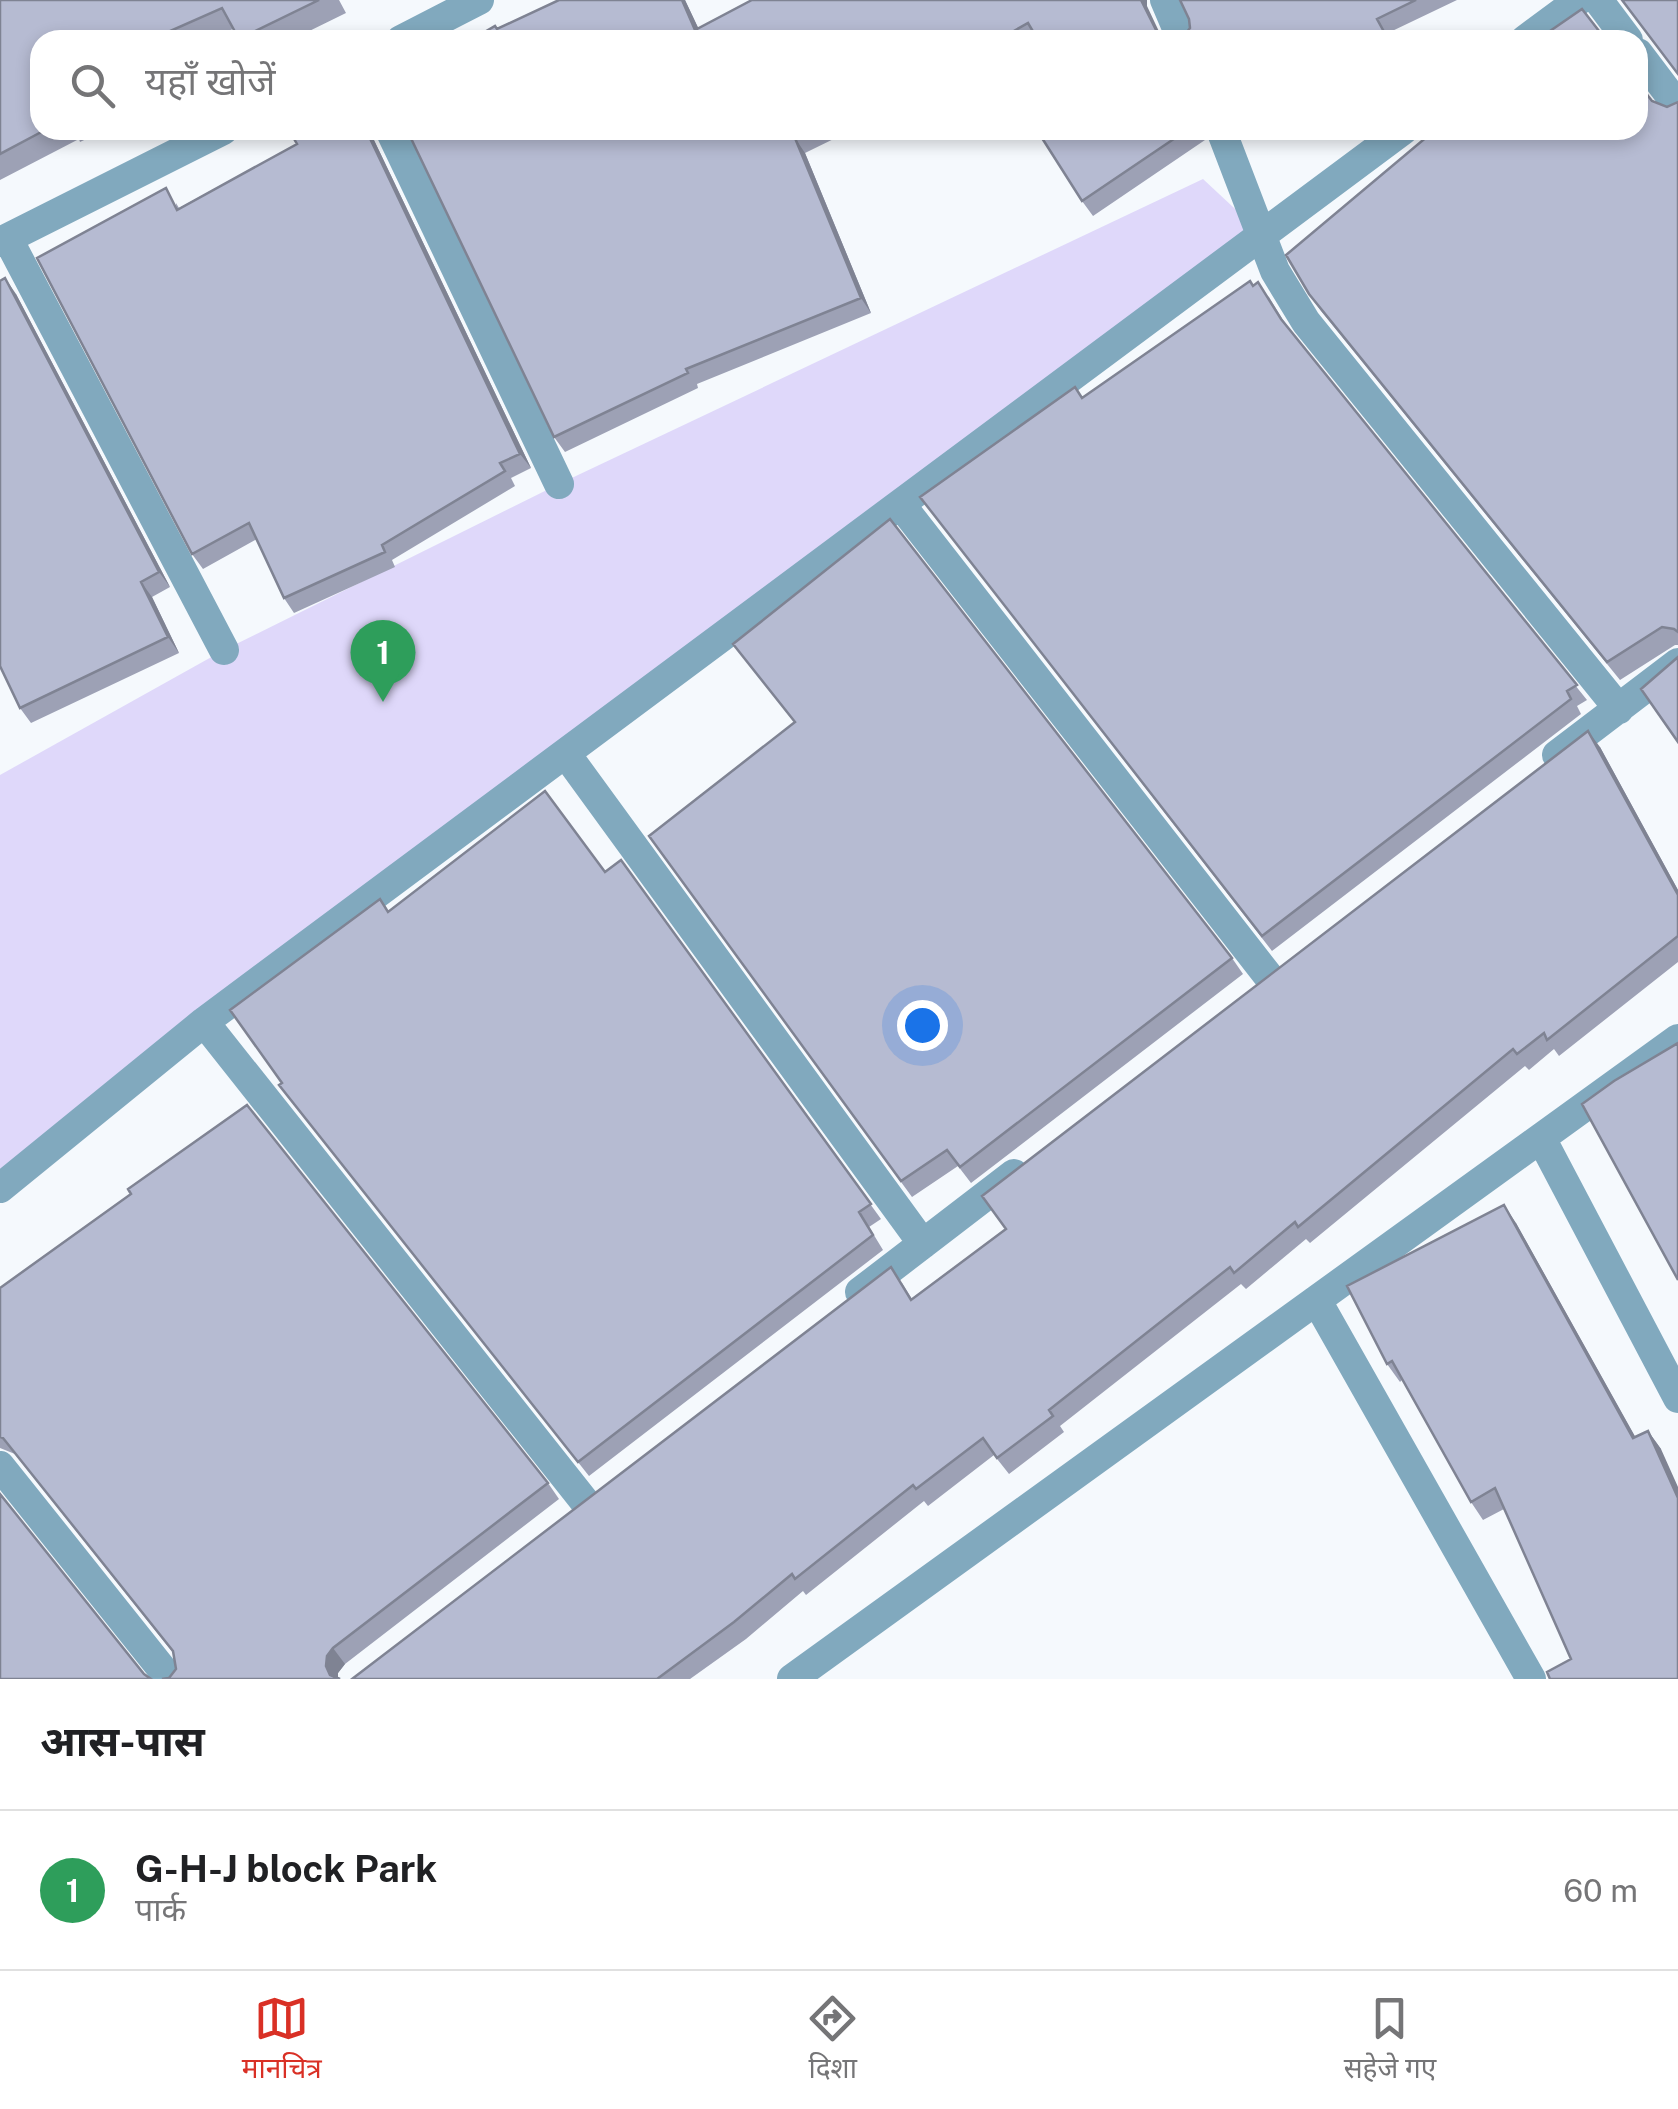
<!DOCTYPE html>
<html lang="hi">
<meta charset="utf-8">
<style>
:root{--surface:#fff;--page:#f6f6f6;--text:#202124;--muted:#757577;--line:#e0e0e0;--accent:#d93025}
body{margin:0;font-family:"Public Sans","Noto Sans Devanagari",sans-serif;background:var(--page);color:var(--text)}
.you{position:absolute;left:922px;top:1025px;width:35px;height:35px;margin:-25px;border:8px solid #fff;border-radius:50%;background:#1a73e8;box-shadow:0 0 0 15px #1a73e833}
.badge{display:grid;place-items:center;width:65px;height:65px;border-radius:50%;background:var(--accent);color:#fff;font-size:32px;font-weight:700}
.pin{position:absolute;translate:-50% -82px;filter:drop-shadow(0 2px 5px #0008)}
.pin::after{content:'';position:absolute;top:52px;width:35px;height:30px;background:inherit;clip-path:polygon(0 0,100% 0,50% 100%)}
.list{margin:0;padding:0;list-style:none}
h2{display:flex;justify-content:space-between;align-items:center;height:130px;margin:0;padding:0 40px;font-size:42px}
h2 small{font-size:32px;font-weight:400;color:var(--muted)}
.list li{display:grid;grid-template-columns:65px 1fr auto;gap:30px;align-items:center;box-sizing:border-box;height:160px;padding:0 40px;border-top:2px solid var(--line)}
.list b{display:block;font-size:38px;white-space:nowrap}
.list p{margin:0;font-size:32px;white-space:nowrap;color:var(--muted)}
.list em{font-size:32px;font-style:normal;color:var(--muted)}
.icon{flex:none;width:55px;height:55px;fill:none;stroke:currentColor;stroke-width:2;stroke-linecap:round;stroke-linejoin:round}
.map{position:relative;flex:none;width:1678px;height:1679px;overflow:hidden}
.search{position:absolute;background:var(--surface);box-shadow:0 5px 15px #0003;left:30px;right:30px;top:30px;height:110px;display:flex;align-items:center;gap:25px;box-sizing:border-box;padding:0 35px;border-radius:30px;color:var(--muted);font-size:38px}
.sheet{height:290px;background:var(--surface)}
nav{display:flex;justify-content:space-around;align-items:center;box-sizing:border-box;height:140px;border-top:2px solid var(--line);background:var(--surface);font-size:28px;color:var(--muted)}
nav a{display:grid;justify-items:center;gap:5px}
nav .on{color:var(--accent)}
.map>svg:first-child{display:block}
</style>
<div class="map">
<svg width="1678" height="1679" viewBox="0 0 1678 1679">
<rect width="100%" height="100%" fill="#f5f9fd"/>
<path fill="#dfd8fa" d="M 1203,179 L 1262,234 L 0,1188 L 0,775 L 224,650 L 559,484 Z"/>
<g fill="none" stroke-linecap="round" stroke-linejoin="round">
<path stroke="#81a9be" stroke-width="30" d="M 1165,0 L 1182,40
M 1598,0 L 1628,40
M 401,40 L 479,0
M 1525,40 L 1579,0
M 1638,53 L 1678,106
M 390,130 L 559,484
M 1221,130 L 1275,271 L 1306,322 L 1619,709
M 8,239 L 224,650
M 0,242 L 223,130
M 901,505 L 1269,977
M 566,754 L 923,1244
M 1557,755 L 1678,663
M 204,1022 L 585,1502
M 1541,1138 L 1678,1398
M 0,1188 L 204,1022 L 1403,130
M 860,1292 L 1014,1174
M 1317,1301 L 1531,1679
M 0,1466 L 170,1679
M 792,1679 L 1678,1039"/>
</g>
<path fill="#9da1b5" d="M 0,0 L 339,0 L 346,13 L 291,40 L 239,40 L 233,29 L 208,40 L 40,40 L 40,130 L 105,130 L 80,142 L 79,139 L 0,180 Z
M 559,0 L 685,0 L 698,28 L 1147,6 L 1034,40 L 471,40 Z
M 1180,0 L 1457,0 L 1388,33 L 1391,40 L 1181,40 L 1190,28 L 1189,19 Z
M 1652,101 L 1667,107 L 1678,102 L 1678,645 L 1675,645 L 1620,680 L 1321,311 L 1309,294 Z
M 289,130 L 374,130 L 373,138 L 531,468 L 511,478 L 515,486 L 392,560 L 395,567 L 294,613 L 284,598 L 257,539 L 203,569 L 192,554 L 176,203 L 179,208 L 297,144 Z
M 407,130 L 852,130 L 805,153 L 871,313 L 697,384 L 698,388 L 565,452 L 554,437 Z
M 1054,130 L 1203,130 L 1205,140 L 1093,216 L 1082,201 Z
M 1253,286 L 1269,297 L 1286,325 L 1587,700 L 1577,706 L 1581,714 L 1272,951 L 920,497 L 1082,398 Z
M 16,294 L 170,587 L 152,597 L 179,653 L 31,723 L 20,708 Z
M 733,644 L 1232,958 L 1243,974 L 971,1183 L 958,1166 L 912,1197 L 649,836 L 795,723 Z
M 1600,747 L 1678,890 L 1678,962 L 1559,1056 L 1554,1049 L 1529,1070 L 1525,1066 L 1310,1243 L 1306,1239 L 1246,1289 L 1241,1284 L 1060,1426 L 1064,1432 L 1009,1474 L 994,1455 L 928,1506 L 924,1501 L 806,1595 L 803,1591 L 746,1639 L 690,1679 L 352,1679 L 902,1283 L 912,1299 L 1006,1229 Z
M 621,860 L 881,1219 L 869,1227 L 883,1250 L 589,1476 L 279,1085 L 605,872 Z
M 1516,1223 L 1635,1437 L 1648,1431 L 1661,1449 L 1571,1659 L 1504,1509 L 1483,1520 L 1471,1502 L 1402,1380 L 1400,1382 L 1387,1364 Z
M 0,1288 L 548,1483 L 559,1499 L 345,1664 L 338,1673 L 338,1678 L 169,1678 L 176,1669 L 174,1654 L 15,1454 L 0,1448 Z"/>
<path fill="#7f8393" d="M 682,0 L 685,0 L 704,40 L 695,30 Z
M 1141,0 L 1147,0 L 1147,6 L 1163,40 L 1160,40 Z
M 366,130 L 374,130 L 373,138 L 531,468 L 520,454 Z
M 795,138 L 805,153 L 871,313 L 861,298 Z
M 5,278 L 16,294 L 170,587 L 159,572 Z
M 141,582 L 152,597 L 179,653 L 168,637 Z
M 1588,731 L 1600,747 L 1678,890 L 1678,895 Z
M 1504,1205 L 1516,1223 L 1646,1456 L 1633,1438 Z
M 1648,1431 L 1661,1449 L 1678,1487 L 1678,1498 Z
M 333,1648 L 345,1664 L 338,1673 L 338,1679 L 333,1679 L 326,1666 L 327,1656 Z"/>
<path fill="#b6bbd2" stroke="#7f8393" stroke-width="2.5" d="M 0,0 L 319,0 L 239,39 L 222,8 L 150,40 L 40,40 L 40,130 L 45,130 L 0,154 Z
M 559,0 L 682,0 L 695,30 L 752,0 L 1141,0 L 1161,40 L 1038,40 L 1028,23 L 998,40 L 471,40 L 495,26 L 497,29 Z
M 1180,0 L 1416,0 L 1377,19 L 1383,30 L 1362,40 L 1181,40 L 1190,28 L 1189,19 Z
M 1622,0 L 1678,0 L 1678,74 Z
M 1582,9 L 1606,40 L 1537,40 Z
M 1638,83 L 1652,101 L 1667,107 L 1678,102 L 1678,632 L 1674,629 L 1662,627 L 1607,662 L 1309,294 L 1286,255 L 1435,130 L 1638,130 Z
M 289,130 L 366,130 L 520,454 L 500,463 L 505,471 L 382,545 L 385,552 L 284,598 L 249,523 L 192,554 L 37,258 L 166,188 L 177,210 L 297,144 Z
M 407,130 L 812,130 L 795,138 L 861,298 L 686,369 L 688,373 L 554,437 Z
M 1054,130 L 1187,130 L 1082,201 L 1042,138 Z
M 5,278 L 159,572 L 141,582 L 168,637 L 20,708 L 0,666 L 0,281 Z
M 1250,281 L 1253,286 L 1258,282 L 1281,319 L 1577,685 L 1567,691 L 1571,699 L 1262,936 L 920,497 L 1075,387 L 1082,398 Z
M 890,519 L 1232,958 L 960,1167 L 947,1150 L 901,1181 L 649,836 L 795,722 L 733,644 Z
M 1678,657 L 1678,742 L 1641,689 Z
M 1588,731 L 1678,895 L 1678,936 L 1547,1040 L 1544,1033 L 1517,1054 L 1513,1049 L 1298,1227 L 1295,1222 L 1234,1273 L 1230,1267 L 1049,1410 L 1053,1416 L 997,1458 L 983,1438 L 916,1489 L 913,1485 L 795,1579 L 792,1574 L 734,1622 L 657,1679 L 352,1679 L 891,1267 L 911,1300 L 1006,1229 L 982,1196 Z
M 545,791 L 605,872 L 621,860 L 871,1204 L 859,1212 L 873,1235 L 578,1462 L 279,1085 L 282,1083 L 230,1010 L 380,899 L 388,912 Z
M 1678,1043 L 1678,1280 L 1582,1104 L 1614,1081 Z
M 247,1105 L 548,1483 L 333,1648 L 327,1656 L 326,1666 L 330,1675 L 340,1679 L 162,1679 L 169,1678 L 176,1669 L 173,1651 L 3,1438 L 0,1437 L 0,1288 L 131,1194 L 128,1189 Z
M 1504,1205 L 1633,1438 L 1648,1431 L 1678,1498 L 1678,1679 L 1550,1679 L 1547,1672 L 1571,1659 L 1495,1488 L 1471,1502 L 1392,1361 L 1387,1364 L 1347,1286 Z
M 0,1494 L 144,1674 L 151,1679 L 0,1679 Z"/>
</svg>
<div class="you"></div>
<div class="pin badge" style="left:383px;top:702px;background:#2e9e5b">1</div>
<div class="search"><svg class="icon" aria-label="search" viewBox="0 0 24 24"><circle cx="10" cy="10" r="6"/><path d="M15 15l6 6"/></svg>यहाँ खोजें</div>
</div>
<section class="sheet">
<h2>आस-पास<small></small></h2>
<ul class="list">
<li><span class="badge" style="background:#2e9e5b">1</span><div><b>G-H-J block Park</b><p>पार्क</p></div><em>60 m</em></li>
</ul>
</section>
<nav>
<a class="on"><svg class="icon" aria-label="map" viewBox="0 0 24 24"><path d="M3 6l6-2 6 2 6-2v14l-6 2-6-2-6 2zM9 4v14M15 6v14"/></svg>मानचित्र</a>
<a><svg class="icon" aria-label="directions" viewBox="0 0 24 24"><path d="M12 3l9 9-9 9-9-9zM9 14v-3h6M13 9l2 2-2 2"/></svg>दिशा</a>
<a><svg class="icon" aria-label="saved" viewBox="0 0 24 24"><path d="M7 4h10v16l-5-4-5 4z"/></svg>सहेजे गए</a>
</nav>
